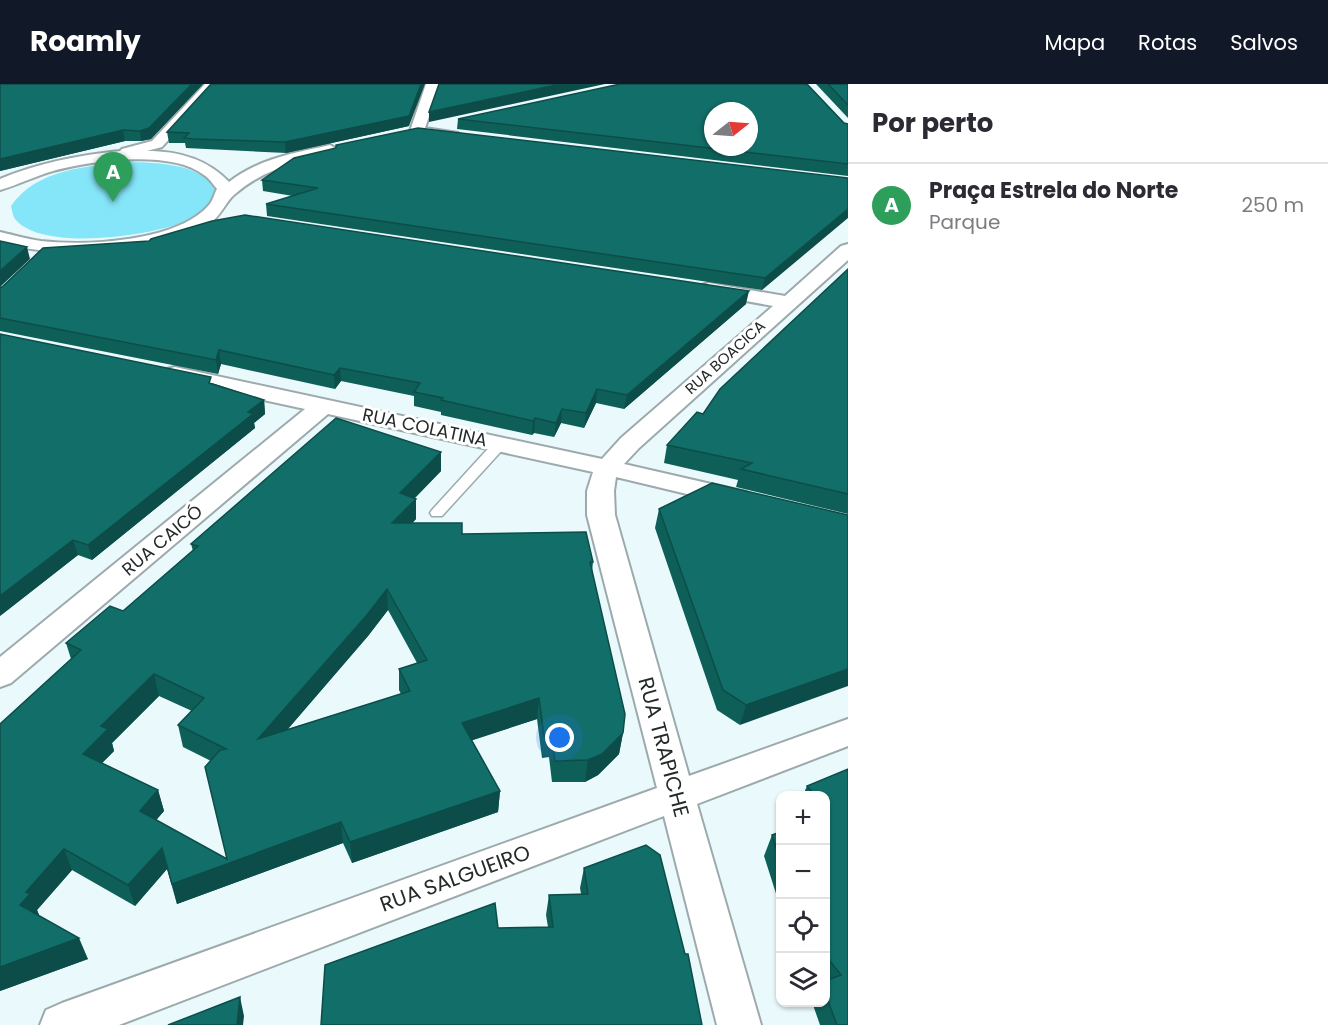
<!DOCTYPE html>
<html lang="pt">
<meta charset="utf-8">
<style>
:root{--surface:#fff;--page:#f2f2f3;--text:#2b2b33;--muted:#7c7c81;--line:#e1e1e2;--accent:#111827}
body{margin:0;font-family:Poppins,sans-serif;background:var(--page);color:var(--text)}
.controls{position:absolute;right:18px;bottom:18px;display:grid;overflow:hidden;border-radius:12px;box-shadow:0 2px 4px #0004}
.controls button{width:54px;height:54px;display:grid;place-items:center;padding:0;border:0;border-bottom:2px solid var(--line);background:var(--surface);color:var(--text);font:30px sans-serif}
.compass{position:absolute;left:704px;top:18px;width:54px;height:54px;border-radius:50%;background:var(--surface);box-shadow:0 2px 4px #0004;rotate:73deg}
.you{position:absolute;left:560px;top:654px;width:21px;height:21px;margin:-15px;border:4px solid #fff;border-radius:50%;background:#1a73e8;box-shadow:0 0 0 9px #1a73e833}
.badge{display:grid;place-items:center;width:39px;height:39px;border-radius:50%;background:var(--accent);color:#fff;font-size:20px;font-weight:700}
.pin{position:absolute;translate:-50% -50px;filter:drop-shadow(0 2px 3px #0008)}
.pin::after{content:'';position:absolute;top:32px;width:21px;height:18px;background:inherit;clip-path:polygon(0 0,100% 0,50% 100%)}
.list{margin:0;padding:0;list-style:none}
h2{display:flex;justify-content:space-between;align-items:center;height:78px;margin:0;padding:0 24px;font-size:26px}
h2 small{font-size:20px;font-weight:400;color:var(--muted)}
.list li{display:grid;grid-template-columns:39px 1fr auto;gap:18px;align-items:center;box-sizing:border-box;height:84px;padding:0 24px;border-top:2px solid var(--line)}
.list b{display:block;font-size:22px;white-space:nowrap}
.list p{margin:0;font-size:20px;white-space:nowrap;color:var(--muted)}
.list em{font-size:20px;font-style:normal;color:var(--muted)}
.icon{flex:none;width:33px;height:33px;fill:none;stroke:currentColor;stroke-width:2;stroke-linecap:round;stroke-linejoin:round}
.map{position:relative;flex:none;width:848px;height:941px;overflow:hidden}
header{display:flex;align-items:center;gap:36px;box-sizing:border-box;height:84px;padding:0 30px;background:var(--accent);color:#fff}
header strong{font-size:28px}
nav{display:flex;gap:33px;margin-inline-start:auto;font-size:21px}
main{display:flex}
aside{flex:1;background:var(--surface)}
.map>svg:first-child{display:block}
</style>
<header>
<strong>Roamly</strong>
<nav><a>Mapa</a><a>Rotas</a><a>Salvos</a></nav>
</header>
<main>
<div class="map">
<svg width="848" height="941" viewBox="0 0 848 941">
<rect width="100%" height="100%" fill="#eaf9fc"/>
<path fill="#84e6f8" d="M 129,78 C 159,79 192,79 215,101 L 216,113 C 207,124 197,133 184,138 C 149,152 42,168 15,135 C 13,132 12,126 11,122 C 36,85 88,82 129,78 Z"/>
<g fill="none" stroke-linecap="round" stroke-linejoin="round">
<defs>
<path id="lane" d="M 500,356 L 507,360 L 505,363 L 442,432 L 432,432 L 430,429 L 432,426 L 495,357 Z"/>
<path id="street" d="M 205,0 L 219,0 L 162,63 L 147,67 C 179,67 207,75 229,98 C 258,75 294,69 330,61 L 338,66 L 335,69 C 298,78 265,84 235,110 C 225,118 222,131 209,140 C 161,173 54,174 0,159 L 0,148 C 14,151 27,155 41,157 C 86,162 177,158 209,121 C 213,117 214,110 217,105 C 213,100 209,94 204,91 C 170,65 91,77 53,87 C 35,92 18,101 0,106 L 0,95 C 38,79 79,71 120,67 L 122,65 L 152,57 Z
M 426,0 L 440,0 L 425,44 L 458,49 L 460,52 L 458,55 L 417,51 L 410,47 Z
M 848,160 L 848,176 L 639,364 L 624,380 L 746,408 L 750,414 L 746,420 L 737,422 L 616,393 L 614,407 L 615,431 L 689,692 L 848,635 L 848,662 L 697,720 L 761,941 L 717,941 L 664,732 L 119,941 L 40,941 L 46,926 L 62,919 L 657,704 L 587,431 L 587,407 L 593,388 L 328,330 L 11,599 L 0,603 L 0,573 L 305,325 L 167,295 L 164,290 L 167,285 L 175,283 L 602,375 L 621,354 L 773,222 L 702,209 L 699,205 L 702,201 L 709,199 L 785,212 L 841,162 Z"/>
</defs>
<use href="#lane" stroke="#9daaad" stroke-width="3"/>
<use href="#street" stroke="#9daaad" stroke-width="4"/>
<use href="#lane" fill="#fff" fill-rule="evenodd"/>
<use href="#street" fill="#fff" fill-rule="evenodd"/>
</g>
<path fill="#0f5f59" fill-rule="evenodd" d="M 0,0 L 203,0 L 151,55 L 141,57 L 125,57 L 0,87 Z
M 816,0 L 848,0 L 848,34 Z
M 458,35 L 844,39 L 848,40 L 848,92 L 457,45 Z
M 409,42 L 286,69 L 186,64 L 185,59 L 169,59 L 167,48 Z
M 848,94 L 762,206 L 267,132 L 266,120 L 293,112 L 263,107 L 262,96 Z
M 848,185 L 848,430 L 736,403 L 738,396 L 664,379 L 667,361 L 703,330 Z
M 0,203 L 746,220 L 624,325 L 596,319 L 584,344 L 561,339 L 554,353 L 534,349 L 532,351 L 441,331 L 441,328 L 414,322 L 414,312 L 341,297 L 335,305 L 221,280 L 218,290 L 0,247 Z
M 212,299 L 264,316 L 265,330 L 254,339 L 255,344 L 92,476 L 78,471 L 0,532 Z
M 441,368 L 441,387 L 415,414 L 416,415 L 416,435 L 412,439 L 593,478 L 592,488 L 623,649 L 619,670 L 598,691 L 585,698 L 552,698 L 549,673 L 542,674 L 537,635 L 472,656 L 500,707 L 498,728 L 352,779 L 343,759 L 177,820 L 167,785 L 135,822 L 72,786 L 37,826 L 39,831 L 38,831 L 88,875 L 0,907 L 0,640 L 71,575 L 66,559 L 123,527 L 193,467 L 191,460 ZM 388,526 L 417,579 L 399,585 L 399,606 L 401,610 L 288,645 L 368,552 ZM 159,612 L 192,627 L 178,641 L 183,663 L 211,677 L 205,683 L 227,775 L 156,736 L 164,727 L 158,706 L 102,679 L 114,667 L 112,659 Z
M 659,425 L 848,431 L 740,641 L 717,626 L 655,444 Z
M 848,685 L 848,941 L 820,941 L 812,918 L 825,918 L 825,711 L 803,711 L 807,702 Z
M 780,748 L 780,822 L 764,772 L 772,751 Z
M 584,784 L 702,941 L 498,844 L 548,843 L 546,831 L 549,811 L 581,810 L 580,804 Z"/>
<path fill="#0d4d49" d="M 192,0 L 203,0 L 151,55 L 141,57 L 140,47 Z
M 421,0 L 425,0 L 409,42 L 286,69 L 285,58 Z
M 561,0 L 605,0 L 429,38 L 429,28 Z
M 123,46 L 125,57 L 0,87 L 0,75 Z
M 848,125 L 848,134 L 762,206 L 765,194 Z
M 27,163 L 30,175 L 0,203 L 0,187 Z
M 749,207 L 746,220 L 624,325 L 627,311 Z
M 219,266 L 221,280 L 218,290 L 216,276 Z
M 340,284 L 341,297 L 335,305 L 334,291 Z
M 597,305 L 596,319 L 584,344 L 586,329 Z
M 264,316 L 265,330 L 254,339 L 255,344 L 92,476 L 88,461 Z
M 562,325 L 561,339 L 554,353 L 556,339 Z
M 535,334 L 534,349 L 532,351 L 533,337 Z
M 441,368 L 441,387 L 400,429 L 400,409 Z
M 416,415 L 416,435 L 393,460 L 392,439 Z
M 73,456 L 78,471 L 0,532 L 0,512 Z
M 387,505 L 388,526 L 368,552 L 261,676 L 258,655 Z
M 848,585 L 848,602 L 740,641 L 746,621 Z
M 154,590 L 159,612 L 112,659 L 114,667 L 90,691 L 83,670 L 101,642 Z
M 539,614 L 537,635 L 461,660 L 462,639 Z
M 623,649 L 619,670 L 598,691 L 585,698 L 588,676 Z
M 158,706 L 164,727 L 146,748 L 140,727 Z
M 500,707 L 498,728 L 352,779 L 350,758 Z
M 341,738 L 343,759 L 177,820 L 172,800 Z
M 162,764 L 167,785 L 135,822 L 128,801 Z
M 64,765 L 72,786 L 37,826 L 39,831 L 29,842 L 20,821 L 26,808 Z
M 79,854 L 88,875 L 0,907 L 0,883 Z
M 240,913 L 244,932 L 243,941 L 237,941 Z"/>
<path fill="#126e68" stroke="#0d4d49" stroke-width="1.5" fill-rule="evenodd" d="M 0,0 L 192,0 L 149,44 L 140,47 L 123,46 L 0,75 Z
M 211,0 L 421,0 L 409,32 L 285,58 L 194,55 L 184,54 L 189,49 L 167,48 Z
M 439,0 L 561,0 L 429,28 Z
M 620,0 L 807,0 L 844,39 L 848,40 L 848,80 L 458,35 ZM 713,27 L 749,27 L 749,63 L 713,63 Z
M 828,0 L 848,0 L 848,21 Z
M 418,44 L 848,94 L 848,125 L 765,194 L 266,120 L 318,104 L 262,96 L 294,74 L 336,64 L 336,61 Z
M 245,131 L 749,207 L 627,311 L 597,305 L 586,329 L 562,325 L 556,339 L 535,334 L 533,337 L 441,316 L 443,314 L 414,308 L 420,299 L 340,284 L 334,291 L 219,266 L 216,276 L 0,234 L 0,203 L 2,203 L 43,164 L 149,157 L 151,155 L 212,137 Z
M 0,157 L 27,163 L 0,187 Z
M 848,185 L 848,410 L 741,385 L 752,379 L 667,361 L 697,328 L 703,330 L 720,305 Z
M 0,250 L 211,293 L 209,299 L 264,316 L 248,328 L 253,330 L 88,461 L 73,456 L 0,512 Z
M 336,334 L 441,368 L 400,409 L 416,415 L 392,439 L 462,439 L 462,450 L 586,448 L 593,478 L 590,478 L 625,630 L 623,649 L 602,670 L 588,676 L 555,677 L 551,652 L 544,652 L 539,614 L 462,639 L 500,707 L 350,758 L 341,738 L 172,800 L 162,764 L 128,801 L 64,765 L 26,808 L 30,810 L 20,821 L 79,854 L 0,883 L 0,640 L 81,566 L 66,559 L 110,522 L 123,527 L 198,462 L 191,460 ZM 387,505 L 427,576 L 399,585 L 410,607 L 258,655 L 367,531 ZM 154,590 L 204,614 L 178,641 L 226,665 L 220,666 L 205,683 L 227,775 L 140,727 L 158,706 L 83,670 L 108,645 L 101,642 Z
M 712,399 L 848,431 L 848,585 L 746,621 L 723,606 L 659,425 Z
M 848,685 L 848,941 L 837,941 L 825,909 L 825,897 L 841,891 L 825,871 L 825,711 L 815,711 L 807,702 Z
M 780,748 L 780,777 L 772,751 Z
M 646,761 L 660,771 L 685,870 L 688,870 L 702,941 L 321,941 L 325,881 L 495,819 L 498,844 L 553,843 L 549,811 L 588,810 L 584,784 Z
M 240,913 L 237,941 L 168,941 Z"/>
<g text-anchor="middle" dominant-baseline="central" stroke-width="6" stroke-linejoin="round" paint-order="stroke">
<g font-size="15" fill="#24292a" stroke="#fff">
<text transform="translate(725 273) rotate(-42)">RUA BOACICA</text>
</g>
<g font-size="18" fill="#24292a" stroke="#fff">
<text transform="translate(425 343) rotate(12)">RUA COLATINA</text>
<text transform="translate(162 456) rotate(-40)">RUA CAICÓ</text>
</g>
<g font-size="21" fill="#24292a" stroke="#fff">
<text transform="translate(664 663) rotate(75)">RUA TRAPICHE</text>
<text transform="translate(455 794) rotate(-20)">RUA SALGUEIRO</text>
</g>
</g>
</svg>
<div class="controls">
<button>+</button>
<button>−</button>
<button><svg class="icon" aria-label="locate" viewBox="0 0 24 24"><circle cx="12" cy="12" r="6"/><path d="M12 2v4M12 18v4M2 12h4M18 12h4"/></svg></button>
<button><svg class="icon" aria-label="layers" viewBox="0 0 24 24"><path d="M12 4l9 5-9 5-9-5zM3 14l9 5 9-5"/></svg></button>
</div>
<svg class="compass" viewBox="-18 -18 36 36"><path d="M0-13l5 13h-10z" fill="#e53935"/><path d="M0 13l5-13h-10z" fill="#7c7c81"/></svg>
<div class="you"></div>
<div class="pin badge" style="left:113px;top:118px;background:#2e9e5b">A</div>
</div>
<aside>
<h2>Por perto<small></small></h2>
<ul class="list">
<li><span class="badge" style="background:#2e9e5b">A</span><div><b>Praça Estrela do Norte</b><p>Parque</p></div><em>250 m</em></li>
</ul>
</aside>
</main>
